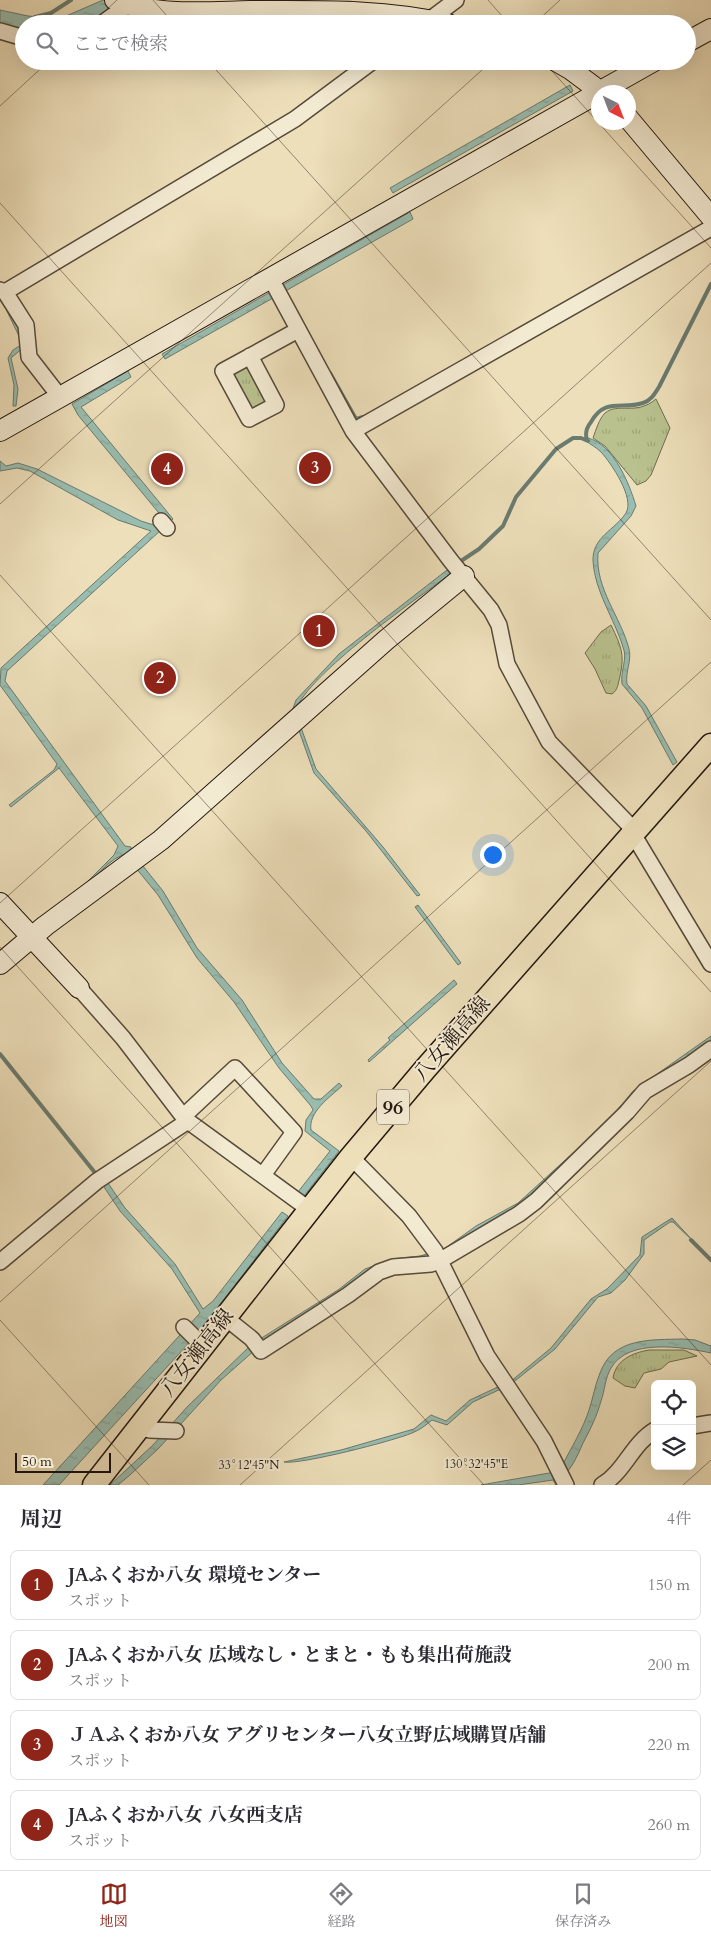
<!DOCTYPE html>
<html lang="ja">
<meta charset="utf-8">
<style>
:root{--surface:#fff;--page:#f2f2f3;--text:#2b2b33;--muted:#7c7c81;--line:#e1e1e2;--accent:#8f2418}
body{margin:0;font-family:Cardo,"Noto Serif JP",serif;background:var(--page);color:var(--text)}
.controls{position:absolute;right:15px;bottom:15px;display:grid;overflow:hidden;border-radius:8px;box-shadow:0 5px 20px #0002}
.controls button{width:45px;height:45px;display:grid;place-items:center;padding:0;border:0;border-bottom:1px solid var(--line);background:var(--surface);color:var(--text);font:25px sans-serif}
.compass{position:absolute;left:591px;top:85px;width:45px;height:45px;border-radius:50%;background:var(--surface);box-shadow:0 5px 20px #0002;rotate:138deg}
.scale{position:absolute;left:15px;bottom:12px;width:96px;box-sizing:border-box;padding-left:5px;border:2px solid #241810;border-top:0;font-size:14px;line-height:18px;white-space:nowrap;color:#241810;-webkit-text-stroke:4px #f3ead2;paint-order:stroke}
.you{position:absolute;left:492px;top:854px;width:18px;height:18px;margin:-12px;border:4px solid #fff;border-radius:50%;background:#1a73e8;box-shadow:0 0 0 8px #1a73e833}
.badge{display:grid;place-items:center;width:32px;height:32px;border-radius:50%;background:var(--accent);color:#fff;font-size:16px;font-weight:700}
.pin{position:absolute;translate:-50% -50%;border:2px solid #fff;box-shadow:0 1px 5px #0006}
.list{margin:0;padding:0;list-style:none}
h2{display:flex;justify-content:space-between;align-items:center;height:65px;margin:0;padding:0 20px;font-size:21px}
h2 small{font-size:16px;font-weight:400;color:var(--muted)}
.list li{display:grid;grid-template-columns:32px 1fr auto;gap:15px;align-items:center;box-sizing:border-box;height:70px;margin:0 10px 10px;padding:0 10px;border:1px solid var(--line);border-radius:8px}
.list b{display:block;font-size:19px;white-space:nowrap}
.list p{margin:0;font-size:16px;white-space:nowrap;color:var(--muted)}
.list em{font-size:16px;font-style:normal;color:var(--muted)}
.icon{flex:none;width:28px;height:28px;fill:none;stroke:currentColor;stroke-width:2;stroke-linecap:round;stroke-linejoin:round}
.map{position:relative;flex:none;width:711px;height:1485px;overflow:hidden}
.search{position:absolute;background:var(--surface);box-shadow:0 5px 20px #0002;left:15px;right:15px;top:15px;height:55px;display:flex;align-items:center;gap:12px;box-sizing:border-box;padding:0 18px;border-radius:28px;color:var(--muted);font-size:19px}
.sheet{height:385px;background:var(--surface)}
nav{display:flex;justify-content:space-around;align-items:center;box-sizing:border-box;height:70px;border-top:1px solid var(--line);background:var(--surface);font-size:14px;color:var(--muted)}
nav a{display:grid;justify-items:center;gap:2px}
nav .on{color:var(--accent)}
.map>svg:first-child{display:block}
</style>
<div class="map">
<svg width="711" height="1485" viewBox="0 0 711 1485">
<defs>
<pattern id="grass-tufts" width="24" height="20" patternUnits="userSpaceOnUse" patternTransform="scale(1.25)"><rect width="24" height="20" fill="#b9c28f"/><path d="M3 7l-1-3M5 7V3M7 7l1-3M15 17l-1-3M17 17v-4M19 17l1-3" fill="none" stroke="#9fa67a"/></pattern>
<pattern id="water-ripples" width="26" height="14" patternUnits="userSpaceOnUse" patternTransform="scale(1.25)"><rect width="26" height="14" fill="#99bdb0"/><path d="M2 4q2-2 4 0t4 0M15 11q2-2 4 0t4 0" fill="none" stroke="#84a296"/></pattern>
</defs>
<rect width="100%" height="100%" fill="#eddfba"/>
<filter id="stains"><feTurbulence type="fractalNoise" baseFrequency=".004" numOctaves="4"/><feColorMatrix values="0 0 0 0 .2 0 0 0 0 .09 0 0 0 0 .02 0 0 0 .5 -.17"/></filter>
<radialGradient id="worn" r=".72"><stop offset=".6" stop-color="#630" stop-opacity="0"/><stop offset="1" stop-color="#630" stop-opacity=".3"/></radialGradient>
<path fill="url(#grass-tufts)" stroke="#6e6d50" d="M 247,366 L 267,402 L 252,411 L 231,373 Z
M 656,399 L 670,428 L 651,475 L 646,481 L 637,485 L 605,446 L 593,438 C 596,430 599,419 605,413 C 618,402 636,416 656,399 Z
M 611,625 C 621,646 625,654 620,676 C 618,684 618,690 612,694 L 606,693 L 595,669 L 585,653 L 601,632 Z
M 649,1350 L 684,1350 L 697,1356 L 669,1362 L 661,1369 L 644,1373 L 635,1388 L 625,1386 L 613,1378 C 616,1360 632,1353 649,1350 Z"/>
<path fill="url(#water-ripples)" stroke="#6a7b70" d="M 103,0 L 125,0 L 91,24 L 24,24 L 24,34 L 0,27 L 0,10 L 28,16 L 40,17 L 41,19 L 57,20 Z
M 570,85 L 573,91 L 398,190 L 393,193 L 390,188 Z
M 410,212 L 413,219 L 165,359 L 162,354 Z
M 0,297 L 20,326 L 24,347 L 11,358 L 18,389 L 16,406 L 13,406 L 14,385 L 8,358 L 13,350 L 21,345 L 20,338 Z
M 128,371 L 131,377 L 81,407 L 173,519 L 7,671 L 5,681 L 125,846 L 131,847 L 131,851 L 163,891 L 197,948 L 242,1000 L 282,1063 L 314,1099 L 321,1099 L 339,1083 L 342,1086 C 330,1097 308,1112 311,1130 L 339,1151 L 304,1196 L 298,1192 L 330,1151 L 305,1131 L 306,1120 L 313,1110 L 311,1106 L 279,1068 L 234,1002 L 197,958 L 158,895 L 126,856 L 122,855 C 102,864 90,887 70,899 L 114,855 L 118,846 L 59,768 L 11,807 L 9,805 L 54,770 L 57,764 L 0,685 L 1,668 L 151,531 L 118,520 L 30,471 L 17,468 L 0,471 L 0,461 L 6,466 L 18,463 L 37,469 L 141,521 L 157,526 L 163,518 L 78,415 L 72,404 Z
M 588,438 C 614,445 629,483 636,506 L 631,516 L 598,553 C 595,589 621,617 629,649 C 632,661 625,672 627,684 L 646,706 L 677,762 L 673,765 L 642,708 L 622,684 C 620,671 628,659 623,647 C 614,618 595,592 593,561 C 592,537 615,530 626,513 C 635,498 611,463 601,452 C 596,447 591,445 586,441 Z
M 447,570 L 450,574 C 413,602 310,672 295,711 L 316,769 L 383,847 L 420,895 L 417,896 L 366,831 L 314,773 L 292,711 L 296,700 L 339,654 Z
M 418,905 L 461,963 L 458,965 L 415,907 Z
M 454,980 L 457,984 L 369,1062 L 368,1060 L 390,1040 L 388,1038 Z
M 711,1036 L 711,1044 L 536,1196 L 444,1256 L 378,1269 L 255,1350 L 221,1380 L 159,1448 L 130,1475 L 118,1485 L 110,1485 L 153,1445 L 187,1407 L 252,1344 L 338,1290 L 365,1269 L 392,1259 L 420,1256 L 444,1249 L 476,1226 L 518,1203 L 607,1122 L 633,1091 Z
M 108,1183 L 125,1208 L 175,1264 L 203,1309 L 213,1301 L 282,1212 L 288,1216 L 198,1333 L 59,1485 L 43,1485 L 200,1313 L 172,1269 L 120,1211 L 104,1187 Z
M 672,1218 L 694,1242 L 673,1222 L 670,1222 L 644,1240 L 644,1254 L 625,1280 L 611,1293 L 598,1297 L 555,1349 L 511,1384 L 510,1382 L 551,1348 L 591,1299 L 607,1289 L 640,1255 L 642,1237 Z
M 683,1339 L 695,1340 L 711,1346 L 711,1353 C 683,1347 628,1338 611,1368 C 605,1378 605,1390 601,1401 C 597,1416 590,1430 583,1443 C 577,1457 572,1468 561,1479 L 562,1485 L 556,1485 L 553,1480 L 518,1485 L 481,1485 L 555,1472 L 562,1466 C 571,1448 583,1429 589,1410 C 593,1398 595,1385 600,1373 C 613,1337 651,1340 683,1339 Z
M 502,1385 L 503,1388 L 473,1402 L 447,1425 L 432,1420 C 426,1425 420,1430 412,1433 C 393,1441 300,1465 284,1462 L 341,1450 L 414,1429 L 431,1415 L 446,1421 L 470,1400 Z"/>
<g fill="none" stroke-linecap="round" stroke-linejoin="round">
<path stroke="#6a7b70" stroke-width="4" d="M 35,17 L 51,13 L 71,0
M 330,373 L 356,419 L 363,417
M 587,440 C 585,434 587,427 591,422 C 605,397 622,410 643,403 C 651,401 655,393 659,387 L 711,284
M 461,561 L 479,549 L 503,526 L 516,497 L 556,449 L 573,438 L 581,438 L 588,441
M 0,1054 L 96,1174
M 691,1240 L 711,1260"/>
<defs>
<path id="street" d="M 101,24 L 128,5
M 424,24 L 456,0
M 0,31 L 24,38
M 271,279 L 353,431 L 451,561 L 491,610 L 499,625 L 507,664 L 549,742 L 635,831
M 0,290 L 5,292 L 295,119 L 373,61
M 5,292 L 26,325 L 29,357 L 60,397
M 250,356 L 276,405 L 249,419 L 223,371 L 298,330
M 353,431 L 711,228
M 161,521 L 167,528
M 633,834 L 711,964
M 79,988 L 123,1038 L 185,1119
M 351,1157 L 409,1216 L 435,1251 L 487,1356 L 544,1441 L 566,1485
M 263,1175 L 294,1132 L 235,1068 L 188,1112 L 185,1119 L 310,1210
M 0,1262 L 97,1181 L 188,1121
M 232,1323 L 252,1339 L 261,1351 L 348,1295 L 379,1272 L 393,1267 L 431,1264 L 441,1260 L 519,1214 L 536,1201 L 627,1112 L 645,1091 L 689,1065 L 711,1049
M 184,1327 L 196,1339
M 692,1426 L 711,1423
M 149,1430 L 176,1431
M 602,1485 C 625,1471 632,1444 655,1430"/>
<path id="secondary" d="M 115,0 C 159,17 204,12 251,11 C 317,11 382,9 448,24
M 687,42 L 711,29
M 556,61 L 570,69 L 601,92
M 599,92 L 654,61
M 628,118 L 711,217
M 0,431 L 598,93
M 0,903 L 79,988
M 0,964 L 45,926 L 161,840 L 386,640 L 464,576"/>
<path id="primary" d="M 94,1485 L 351,1157 L 426,1068 L 711,745"/>
</defs>
<use href="#street" stroke="#564a3a" stroke-width="18"/>
<use href="#secondary" stroke="#241810" stroke-width="22"/>
<use href="#primary" stroke="#241810" stroke-width="25"/>
<use href="#street" stroke="#f3ead2" stroke-width="15"/>
<use href="#secondary" stroke="#f3ead2" stroke-width="20"/>
<use href="#primary" stroke="#eddfba" stroke-width="22"/>
</g>
<path fill="none" stroke="#241810" stroke-width="1" stroke-opacity="0.45" d="M 153,0 L 174,24M 488,0 L 509,24M 91,24 L 117,0M 534,24 L 560,0M 208,61 L 711,620M 543,61 L 711,248M 0,106 L 49,61M 0,203 L 711,992M 0,504 L 492,61M 0,575 L 711,1365M 0,903 L 711,263M 0,947 L 484,1485M 0,1302 L 711,662M 0,1320 L 149,1485M 240,1485 L 711,1061M 683,1485 L 711,1460"/>
<g text-anchor="middle" dominant-baseline="central" stroke-width="4" stroke-linejoin="round" paint-order="stroke">
<rect fill="#f3ead2" stroke="#62574a" stroke-width="1" x="377" y="1089.5" width="32" height="35" rx="4"/>
<g font-size="20" font-weight="bold" fill="#241810">
<text x="393" y="1107">96</text>
</g>
<g font-size="21" fill="#241810" stroke="#f3ead2">
<text transform="translate(452 1039) rotate(-49)">八女瀬高線</text>
<text transform="translate(197 1353) rotate(-52)">八女瀬高線</text>
</g>
</g>
<g font-size="12" text-anchor="middle" fill="#241810" stroke="#f3ead2" stroke-width="4" stroke-linejoin="round" paint-order="stroke">
<text x="476" y="1468">130°32'45"E</text>
<text x="249" y="1469">33°12'45"N</text>
</g>
<rect width="100%" height="100%" filter="url(#stains)"/>
<rect width="100%" height="100%" fill="url(#worn)"/>
</svg>
<div class="controls">
<button><svg class="icon" aria-label="locate" viewBox="0 0 24 24"><circle cx="12" cy="12" r="6"/><path d="M12 2v4M12 18v4M2 12h4M18 12h4"/></svg></button>
<button><svg class="icon" aria-label="layers" viewBox="0 0 24 24"><path d="M12 4l9 5-9 5-9-5zM3 14l9 5 9-5"/></svg></button>
</div>
<svg class="compass" viewBox="-18 -18 36 36"><path d="M0-13l5 13h-10z" fill="#e53935"/><path d="M0 13l5-13h-10z" fill="#7c7c81"/></svg>
<div class="scale">50 m</div>
<div class="you"></div>
<div class="pin badge" style="left:319px;top:631px">1</div>
<div class="pin badge" style="left:160px;top:678px">2</div>
<div class="pin badge" style="left:315px;top:468px">3</div>
<div class="pin badge" style="left:167px;top:469px">4</div>
<div class="search"><svg class="icon" aria-label="search" viewBox="0 0 24 24"><circle cx="10" cy="10" r="6"/><path d="M15 15l6 6"/></svg>ここで検索</div>
</div>
<section class="sheet">
<h2>周辺<small>4件</small></h2>
<ul class="list">
<li><span class="badge">1</span><div><b>JAふくおか八女 環境センター</b><p>スポット</p></div><em>150 m</em></li>
<li><span class="badge">2</span><div><b>JAふくおか八女 広域なし・とまと・もも集出荷施設</b><p>スポット</p></div><em>200 m</em></li>
<li><span class="badge">3</span><div><b>ＪＡふくおか八女 アグリセンター八女立野広域購買店舗</b><p>スポット</p></div><em>220 m</em></li>
<li><span class="badge">4</span><div><b>JAふくおか八女 八女西支店</b><p>スポット</p></div><em>260 m</em></li>
</ul>
</section>
<nav>
<a class="on"><svg class="icon" aria-label="map" viewBox="0 0 24 24"><path d="M3 6l6-2 6 2 6-2v14l-6 2-6-2-6 2zM9 4v14M15 6v14"/></svg>地図</a>
<a><svg class="icon" aria-label="directions" viewBox="0 0 24 24"><path d="M12 3l9 9-9 9-9-9zM9 14v-3h6M13 9l2 2-2 2"/></svg>経路</a>
<a><svg class="icon" aria-label="saved" viewBox="0 0 24 24"><path d="M7 4h10v16l-5-4-5 4z"/></svg>保存済み</a>
</nav>
